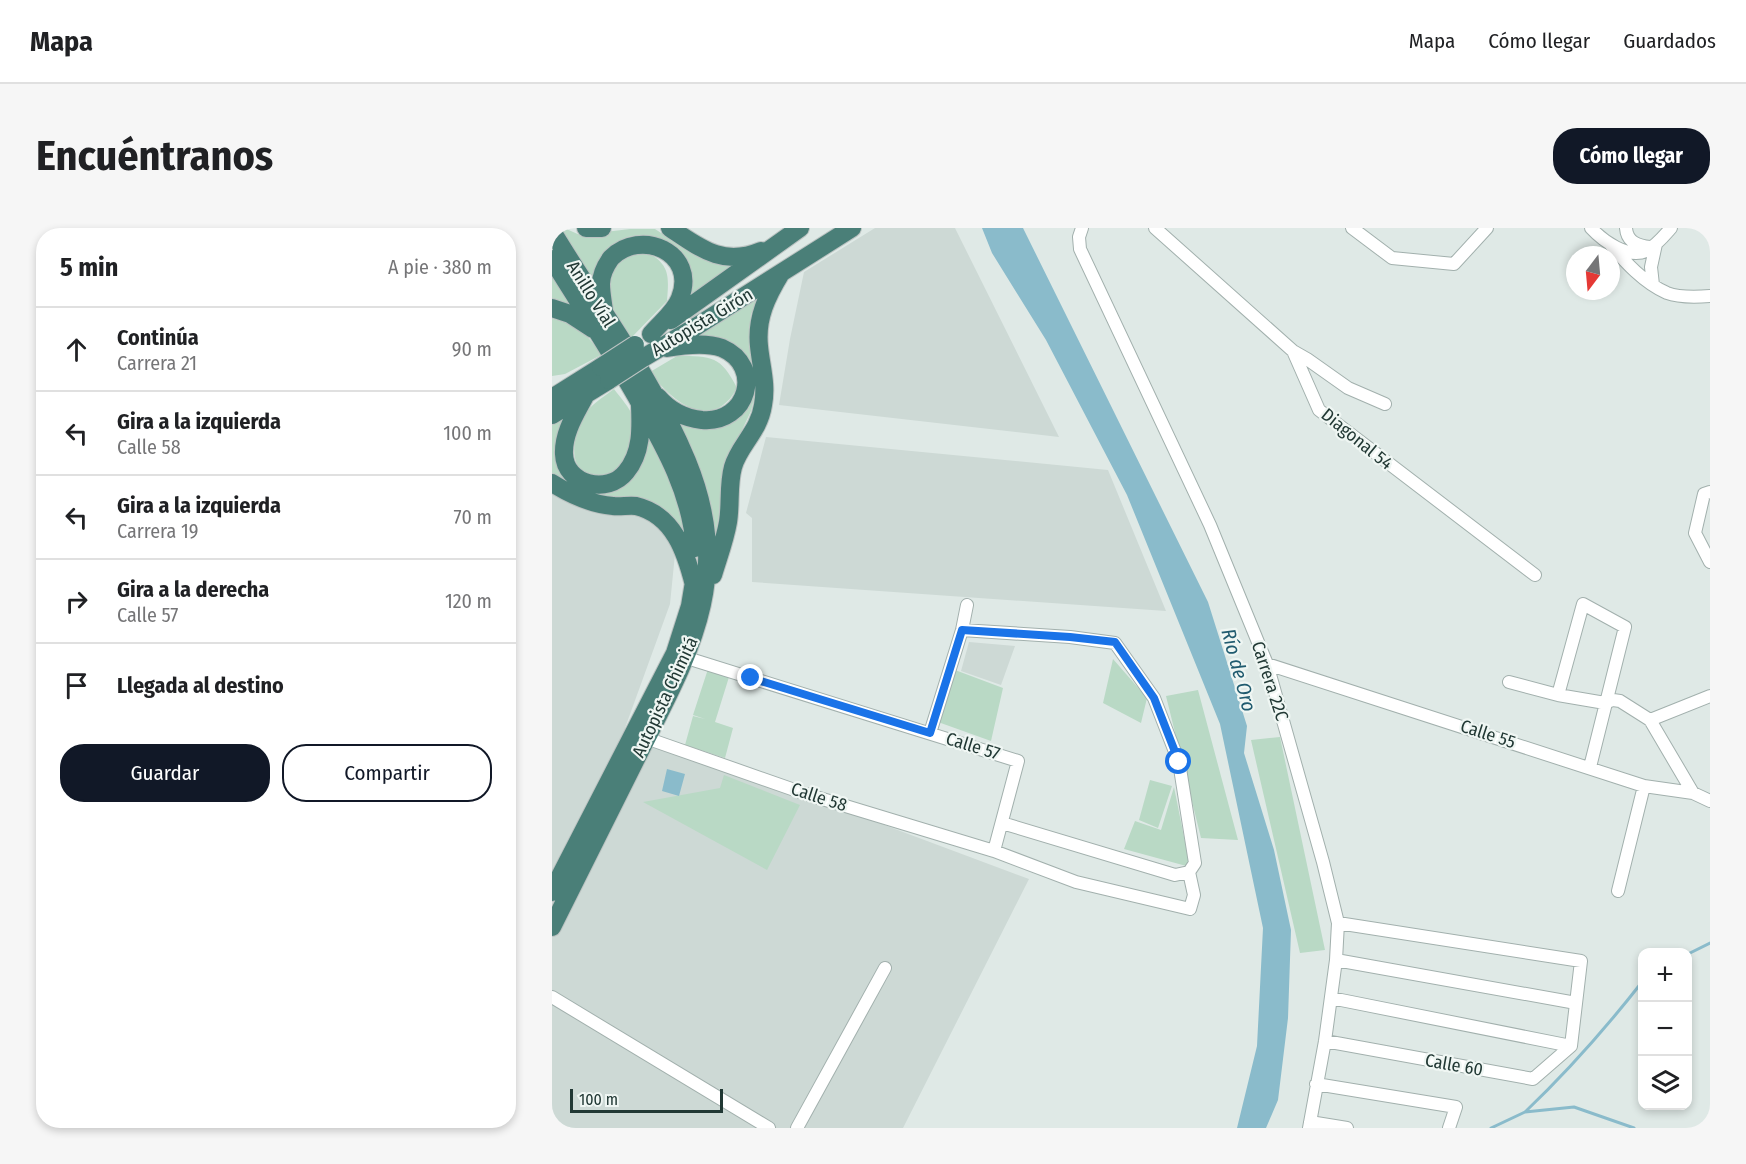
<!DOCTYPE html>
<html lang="es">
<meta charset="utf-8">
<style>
:root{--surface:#fff;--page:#f6f6f6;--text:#202124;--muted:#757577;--line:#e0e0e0;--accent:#111827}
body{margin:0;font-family:"Fira Sans Condensed",sans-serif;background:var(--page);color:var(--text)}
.controls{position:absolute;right:18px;bottom:18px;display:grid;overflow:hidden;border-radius:12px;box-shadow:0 3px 9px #0003}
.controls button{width:54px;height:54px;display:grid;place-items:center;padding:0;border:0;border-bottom:2px solid var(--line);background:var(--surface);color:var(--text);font:30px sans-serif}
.compass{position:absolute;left:1014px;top:18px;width:54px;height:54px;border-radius:50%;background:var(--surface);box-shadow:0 3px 9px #0003;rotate:196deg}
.scale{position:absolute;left:18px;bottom:15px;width:153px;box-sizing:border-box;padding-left:6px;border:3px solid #213834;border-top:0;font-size:16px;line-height:21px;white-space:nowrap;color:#213834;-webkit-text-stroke:4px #eff6f3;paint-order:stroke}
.stop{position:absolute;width:18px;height:18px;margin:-14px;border:4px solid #1a73e8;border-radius:50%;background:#fff}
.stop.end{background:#1a73e8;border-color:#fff;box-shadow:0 2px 6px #0008}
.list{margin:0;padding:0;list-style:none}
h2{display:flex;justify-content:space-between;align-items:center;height:78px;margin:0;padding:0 24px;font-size:26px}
h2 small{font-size:20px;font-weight:400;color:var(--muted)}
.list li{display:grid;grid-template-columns:39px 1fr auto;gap:18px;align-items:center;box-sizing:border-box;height:84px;padding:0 24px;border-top:2px solid var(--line)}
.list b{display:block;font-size:22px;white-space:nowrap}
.list p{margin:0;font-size:20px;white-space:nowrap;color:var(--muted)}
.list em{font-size:20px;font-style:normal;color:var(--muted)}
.actions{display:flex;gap:12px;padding:18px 24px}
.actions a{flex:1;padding:14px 0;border:2px solid var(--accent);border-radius:24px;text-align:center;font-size:21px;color:var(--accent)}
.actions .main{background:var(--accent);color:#fff}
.icon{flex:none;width:33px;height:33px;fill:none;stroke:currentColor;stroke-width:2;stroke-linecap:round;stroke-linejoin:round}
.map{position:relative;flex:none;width:1158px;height:900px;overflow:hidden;border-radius:24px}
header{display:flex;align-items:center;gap:36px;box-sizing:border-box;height:84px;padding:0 30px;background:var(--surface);border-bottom:2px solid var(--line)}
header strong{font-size:28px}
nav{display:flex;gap:33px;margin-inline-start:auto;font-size:21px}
.intro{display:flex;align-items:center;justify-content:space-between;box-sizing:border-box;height:144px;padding:0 36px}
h1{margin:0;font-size:42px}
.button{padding:15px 27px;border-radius:24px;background:var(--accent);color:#fff;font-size:21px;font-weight:700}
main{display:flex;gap:36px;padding:0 36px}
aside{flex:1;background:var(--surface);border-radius:24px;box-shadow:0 3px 9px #0003}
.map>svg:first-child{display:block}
</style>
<header>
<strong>Mapa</strong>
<nav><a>Mapa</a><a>Cómo llegar</a><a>Guardados</a></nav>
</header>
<div class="intro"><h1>Encuéntranos</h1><a class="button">Cómo llegar</a></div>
<main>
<aside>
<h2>5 min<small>A pie · 380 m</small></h2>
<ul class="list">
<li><svg class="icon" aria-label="ahead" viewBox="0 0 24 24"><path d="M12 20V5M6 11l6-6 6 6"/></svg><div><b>Continúa</b><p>Carrera 21</p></div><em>90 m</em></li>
<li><svg class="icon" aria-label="left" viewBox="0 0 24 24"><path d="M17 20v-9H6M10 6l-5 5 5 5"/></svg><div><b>Gira a la izquierda</b><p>Calle 58</p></div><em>100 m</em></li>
<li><svg class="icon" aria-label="left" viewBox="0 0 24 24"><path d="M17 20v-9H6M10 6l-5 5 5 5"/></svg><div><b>Gira a la izquierda</b><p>Carrera 19</p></div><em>70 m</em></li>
<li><svg class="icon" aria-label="right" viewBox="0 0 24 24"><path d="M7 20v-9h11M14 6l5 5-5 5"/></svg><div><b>Gira a la derecha</b><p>Calle 57</p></div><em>120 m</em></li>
<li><svg class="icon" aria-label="arrive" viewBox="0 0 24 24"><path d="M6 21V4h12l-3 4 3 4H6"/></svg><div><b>Llegada al destino</b></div></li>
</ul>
<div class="actions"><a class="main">Guardar</a><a>Compartir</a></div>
</aside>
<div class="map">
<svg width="1158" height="900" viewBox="0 0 1158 900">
<rect width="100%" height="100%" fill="#dfe9e6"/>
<path fill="#cdd9d5" d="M 323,0 L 403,0 L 507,209 L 227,177 L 238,111 L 252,44 Z
M 214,209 L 556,242 L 614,383 L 200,354 L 200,290 L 194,285 Z
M 0,265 L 30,281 L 73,280 L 109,297 L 123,326 L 118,376 L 73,500 L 477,651 L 351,900 L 0,900 Z
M 417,414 L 463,418 L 449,457 L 409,443 Z"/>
<path fill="#b9d9c5" d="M 6,0 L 12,0 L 28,7 L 78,1 L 103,1 L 146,29 L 172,38 L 187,36 L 127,80 L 123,20 C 103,5 74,0 56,23 C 50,32 47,48 43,58 Z
M 94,23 C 118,37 117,47 115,73 L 79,110 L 59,77 L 56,59 L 60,40 L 78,25 Z
M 0,42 L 26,84 L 0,75 Z
M 211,65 L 199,86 L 197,112 L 204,163 L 199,183 L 184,215 L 172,235 L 168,282 L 163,311 L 153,255 L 140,220 L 123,190 C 150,201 157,205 185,190 L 196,139 L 146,108 Z
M 0,89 C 21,93 39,109 49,127 L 13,146 L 0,148 Z
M 125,128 C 160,128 169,128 185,160 C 160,206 120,174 98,144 Z
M 62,161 C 68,169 78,180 81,189 C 87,211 73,231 61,248 C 53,249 46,251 38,248 C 12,239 23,197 36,182 C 43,174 54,167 62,161 Z
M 15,188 L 5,206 L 5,231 L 57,263 C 91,253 92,231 95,199 L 106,229 L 121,258 L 129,285 L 133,312 L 132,305 L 0,247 L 0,197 Z
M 561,431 L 595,470 L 589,495 L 551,475 Z
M 156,441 L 177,449 L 163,494 L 181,500 L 173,530 L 133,517 L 141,488 L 153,491 L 141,487 Z
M 403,442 L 451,460 L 439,513 L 386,494 Z
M 646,462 L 686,612 L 649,610 L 614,468 Z
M 728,509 L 773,722 L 748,725 L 699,512 Z
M 172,547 L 248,577 L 215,642 L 91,574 L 168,560 Z
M 598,552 L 620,558 L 606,600 L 587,592 Z
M 622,559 L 638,639 L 572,621 L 583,593 L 609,602 Z"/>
<path fill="#8abbcb" d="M 430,0 L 471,0 L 656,374 L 695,498 L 692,525 L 722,622 L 739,702 L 736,790 L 726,872 L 714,900 L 685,900 L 705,818 L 711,700 L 668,496 L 575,267 L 494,112 L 440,25 Z
M 115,541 L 133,546 L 127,568 L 110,563 Z"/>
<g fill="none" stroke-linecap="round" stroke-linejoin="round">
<path stroke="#8abbcb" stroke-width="3" d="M 1136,726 L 1158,715
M 973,884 C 1015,844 1054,800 1090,754
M 939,900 L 973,884 L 1022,879 L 1082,900"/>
<defs>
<path id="minor" d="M 530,0 L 527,9 L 528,21 L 658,297 L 715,436 L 771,634 L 786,695 L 784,732 L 773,813 L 757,900
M 603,0 L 741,123 L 767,182 L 983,347
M 800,0 L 840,30 L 902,36 L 935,0
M 1039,0 C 1051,13 1076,31 1094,23 C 1104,18 1112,8 1119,0
M 1074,0 C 1075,14 1086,18 1098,19
M 1057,15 C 1073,34 1092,55 1115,65 C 1128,70 1145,69 1158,68
M 1101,57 L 1099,39 L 1104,16
M 741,123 L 755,131 L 796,160 L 833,176
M 1158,264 L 1152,266 L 1143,305 L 1158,334
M 410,402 L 518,409 L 563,415 L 602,470 L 627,534 L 643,635 L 637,644 L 623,647 L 450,595
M 135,430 L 466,533 L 442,623
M 715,436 L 1092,558 L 1141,565 L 1158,573
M 957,454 L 1006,467 L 1053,475 L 1061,472 L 1068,473 L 1098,492 L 1141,565
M 1006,467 L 1031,376 L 1073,399 L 1038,539
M 1098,492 L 1158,468
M 378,505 L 410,402 L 415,377
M 94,510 L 254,566 L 442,623 L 524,654 L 638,681 L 642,667 L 637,644
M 1066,663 L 1092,558
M 786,695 L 1029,733 L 1019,818
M 784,732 L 1024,775
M 0,769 L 217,900
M 779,770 L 1019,818
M 773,813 L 981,851 L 1019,818
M 764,856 L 904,879 L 897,900
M 758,894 L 795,900
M 245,900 L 333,740"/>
<path id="trunk" d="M 34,0 L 50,0
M 118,0 C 148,20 171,39 209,23
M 0,3 C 45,78 102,152 135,233 C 184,353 135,429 83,533 C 55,588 28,644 0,699
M 0,31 C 28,76 57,121 84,168 C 111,216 139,263 143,320
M 0,80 L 18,86 L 41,101
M 52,83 C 51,74 49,65 49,56 C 49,47 54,37 59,30 C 88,0 146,24 128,70 C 123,84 108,95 99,106
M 119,92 L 248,0
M 91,130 L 145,98 L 300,0
M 34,166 C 25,184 11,204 12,226 C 13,257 56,267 74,244 C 90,225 89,200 88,177
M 106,169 C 117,182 132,190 150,192 C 196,196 212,138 170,120 C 153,114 132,117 115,120
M 0,170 L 49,139
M 0,187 L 57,152
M 0,255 C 19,267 38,276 61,278 C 68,279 77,277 84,278 C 122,287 134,325 142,357
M 161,347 C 166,330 173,312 176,294 C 179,276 176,257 181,239 C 187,217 207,204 211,177 C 215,156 209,139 207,118 C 204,90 215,68 229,45
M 0,664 L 123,425 L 138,378 L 143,348"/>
</defs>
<use href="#minor" stroke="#a2b0ad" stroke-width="14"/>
<use href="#trunk" stroke="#bcc3c2" stroke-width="20"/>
<use href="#minor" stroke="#fff" stroke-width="12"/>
<use href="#trunk" stroke="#4a7f78" stroke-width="18"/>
<defs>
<path id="trunk-bridge" d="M 49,139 L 83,117
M 57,152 L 91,130"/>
</defs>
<use href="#trunk-bridge" stroke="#bcc3c2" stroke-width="20" stroke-linecap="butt"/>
<use href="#trunk-bridge" stroke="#4a7f78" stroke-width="18"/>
</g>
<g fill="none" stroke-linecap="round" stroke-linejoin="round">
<path stroke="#1a73e8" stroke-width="8" d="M 199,450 L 378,505 L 410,402 L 518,409 L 563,414 L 602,470 L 627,534"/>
</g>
<g text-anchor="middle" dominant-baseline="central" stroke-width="4.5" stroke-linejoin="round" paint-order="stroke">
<g font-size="18" fill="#213834" stroke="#eff6f3">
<text transform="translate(39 66) rotate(58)">Anillo Víal</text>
<text transform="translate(150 94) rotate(-31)">Autopista Girón</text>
<text transform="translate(805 211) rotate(39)">Diagonal 54</text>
<text transform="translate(718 453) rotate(72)">Carrera 22C</text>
<text transform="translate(113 469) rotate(-65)">Autopista Chimitá</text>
<text transform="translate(936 506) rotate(18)">Calle 55</text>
<text transform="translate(421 518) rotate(17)">Calle 57</text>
<text transform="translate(267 569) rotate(18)">Calle 58</text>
<text transform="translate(902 837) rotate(10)">Calle 60</text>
</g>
<g font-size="20" font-style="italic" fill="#205b6f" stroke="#eff6f3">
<text transform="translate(687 442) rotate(75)">Río de Oro</text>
</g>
</g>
</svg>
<div class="controls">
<button>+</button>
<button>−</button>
<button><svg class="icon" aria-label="layers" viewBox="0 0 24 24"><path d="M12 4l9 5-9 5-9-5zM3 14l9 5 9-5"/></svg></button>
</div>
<svg class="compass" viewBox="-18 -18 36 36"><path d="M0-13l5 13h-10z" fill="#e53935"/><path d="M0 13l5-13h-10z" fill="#757577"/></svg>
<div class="scale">100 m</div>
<div class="stop" style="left:627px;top:534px"></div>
<div class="stop end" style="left:199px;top:450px"></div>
</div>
</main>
